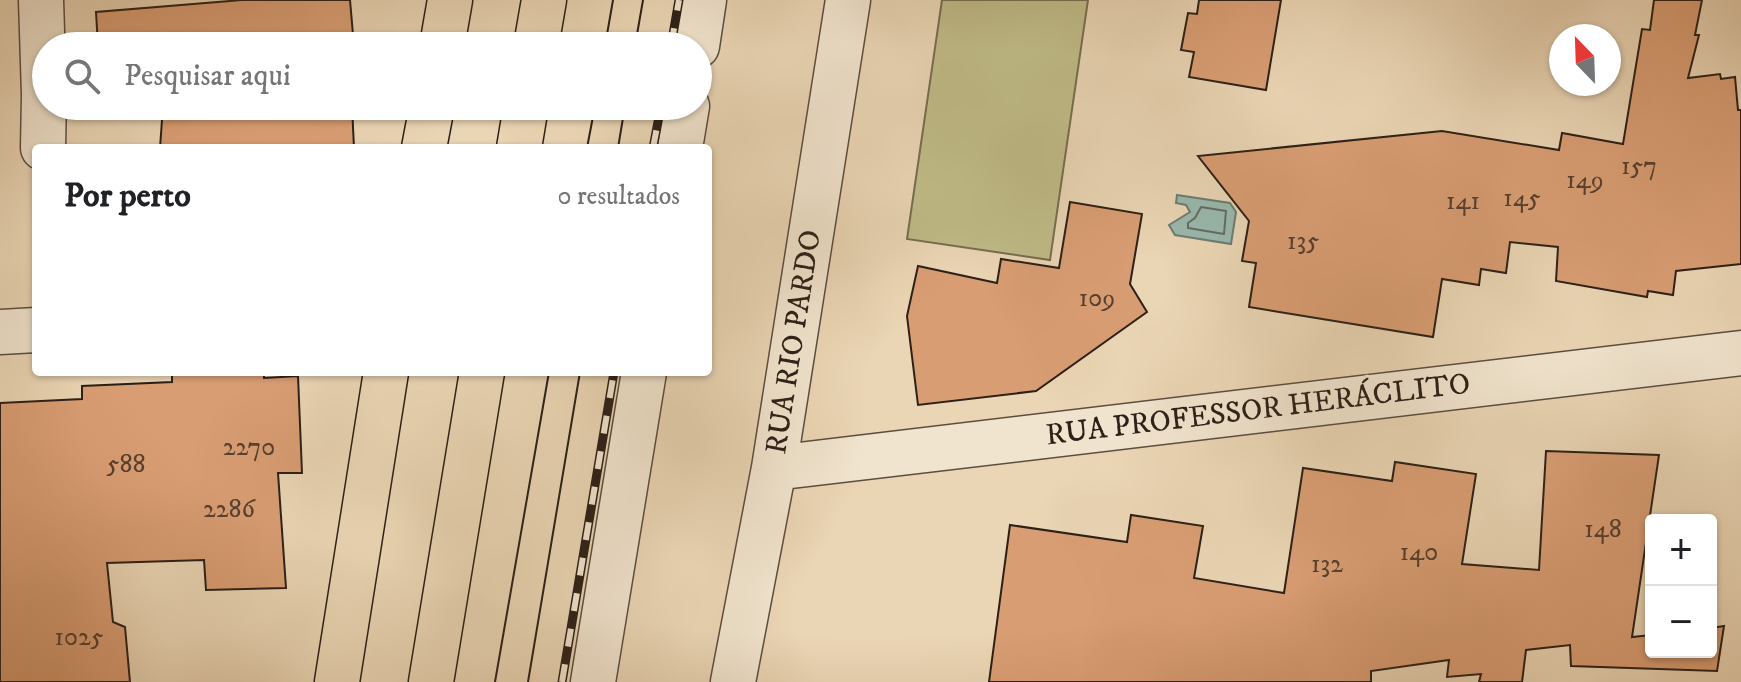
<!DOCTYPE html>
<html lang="pt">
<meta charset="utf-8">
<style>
:root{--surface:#fff;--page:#f2f2f2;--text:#202124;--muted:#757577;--line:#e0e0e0}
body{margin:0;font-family:"IM FELL DW Pica",serif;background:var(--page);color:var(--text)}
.controls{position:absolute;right:24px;bottom:24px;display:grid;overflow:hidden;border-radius:8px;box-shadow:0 2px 6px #0004}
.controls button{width:72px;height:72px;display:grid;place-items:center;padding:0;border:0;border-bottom:2px solid var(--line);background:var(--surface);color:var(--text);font:40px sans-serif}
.compass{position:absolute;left:1549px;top:24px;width:72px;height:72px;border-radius:50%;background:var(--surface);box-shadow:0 2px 6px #0004;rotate:337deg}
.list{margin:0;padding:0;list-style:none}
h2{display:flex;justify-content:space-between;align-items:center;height:104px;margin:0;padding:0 32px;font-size:34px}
h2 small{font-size:26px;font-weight:400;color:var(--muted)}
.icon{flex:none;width:44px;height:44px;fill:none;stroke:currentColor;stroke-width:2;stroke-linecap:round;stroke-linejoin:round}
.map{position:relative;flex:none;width:1741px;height:682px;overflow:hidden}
.search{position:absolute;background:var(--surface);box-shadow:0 2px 6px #0004;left:32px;top:32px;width:680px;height:88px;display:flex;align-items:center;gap:20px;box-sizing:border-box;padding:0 28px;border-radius:44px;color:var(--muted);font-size:30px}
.panel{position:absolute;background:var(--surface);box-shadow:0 2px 6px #0004;left:32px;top:144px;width:680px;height:232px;border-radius:8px}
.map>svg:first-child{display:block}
</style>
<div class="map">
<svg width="1741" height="682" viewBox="0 0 1741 682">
<rect width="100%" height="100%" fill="#ead5b4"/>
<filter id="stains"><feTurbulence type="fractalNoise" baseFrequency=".0025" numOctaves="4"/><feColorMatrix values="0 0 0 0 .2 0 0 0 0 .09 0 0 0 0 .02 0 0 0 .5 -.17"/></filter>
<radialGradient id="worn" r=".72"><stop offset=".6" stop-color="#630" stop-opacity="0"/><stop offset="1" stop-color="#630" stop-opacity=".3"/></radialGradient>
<path fill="#bfbb87" stroke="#766e50" stroke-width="2" d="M 942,0 L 1088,0 L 1050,260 L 907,239 Z"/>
<path fill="#98b9ae" stroke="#6d7c72" stroke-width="2" d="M 1177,195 L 1230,203 L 1236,212 L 1231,244 L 1175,235 L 1169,225 L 1190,212 L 1186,205 L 1176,203 Z"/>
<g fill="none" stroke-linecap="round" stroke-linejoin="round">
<path stroke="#626c63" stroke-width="2" d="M 1201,207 L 1226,211 L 1224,234 L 1188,228 L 1188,223 L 1195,218 Z"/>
</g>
<path fill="#d99d73" stroke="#2c2018" stroke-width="2" d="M 242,0 L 350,0 L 354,46 L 98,46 L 96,12 Z
M 1199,0 L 1281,0 L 1266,90 L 1189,77 L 1194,52 L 1181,50 L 1188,13 L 1197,14 Z
M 1654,0 L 1702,0 L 1695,35 L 1699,35 L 1688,78 L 1720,74 L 1721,79 L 1735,77 L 1738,110 L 1741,110 L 1741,264 L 1676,271 L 1673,295 L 1648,291 L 1647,297 L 1556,281 L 1558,247 L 1510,242 L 1506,273 L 1481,269 L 1479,285 L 1442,279 L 1433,337 L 1249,307 L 1256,263 L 1242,261 L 1249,221 L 1198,156 L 1442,131 L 1559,150 L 1562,133 L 1623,144 L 1642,29 L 1650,30 Z
M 163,106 L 352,106 L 354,148 L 160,148 Z
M 1070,202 L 1142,214 L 1130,284 L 1147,312 L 1036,391 L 918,405 L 907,316 L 918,266 L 997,283 L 1001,259 L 1059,268 Z
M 172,372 L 264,372 L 264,378 L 298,376 L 302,473 L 278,473 L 286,588 L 206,590 L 204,560 L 107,563 L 113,622 L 125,627 L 130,682 L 0,682 L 0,403 L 82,399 L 82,386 L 172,382 Z
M 1546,451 L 1659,455 L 1632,637 L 1651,635 L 1651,652 L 1711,652 L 1711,628 L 1724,626 L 1717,671 L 1571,666 L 1570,645 L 1526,650 L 1522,682 L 1479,682 L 1481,674 L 1447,677 L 1449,660 L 1371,671 L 1371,682 L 989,682 L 1010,525 L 1127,542 L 1131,515 L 1203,526 L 1194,578 L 1284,593 L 1303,468 L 1392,481 L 1395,462 L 1476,474 L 1462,564 L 1539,570 Z"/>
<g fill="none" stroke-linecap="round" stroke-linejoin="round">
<defs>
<path id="street" d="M 41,0 L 44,95 L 43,148
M 697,46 L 704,0
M 680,148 L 687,106
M 0,332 L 36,330
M 774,468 L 1741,353
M 593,682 L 644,372
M 733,682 L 774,468 L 848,0"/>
<path id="highway" d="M 442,46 L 450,0
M 536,46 L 544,0
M 424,148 L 432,106
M 519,148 L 526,106
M 337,682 L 386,372
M 431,682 L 482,372"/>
</defs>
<use href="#street" stroke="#5c4d3f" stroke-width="47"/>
<use href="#highway" stroke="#2c2018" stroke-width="47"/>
<use href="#street" stroke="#f1e4ce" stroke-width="44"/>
<use href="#highway" stroke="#ead5b4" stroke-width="44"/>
<path stroke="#2c2018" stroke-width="2" d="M 605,46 L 613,0
M 635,46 L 643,0
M 587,148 L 595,106
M 618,148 L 625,106
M 495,682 L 549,372
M 528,682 L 580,372"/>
<defs>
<path id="rail" d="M 671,46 L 679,0
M 653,148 L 661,106
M 562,682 L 614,372"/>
</defs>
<use href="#rail" stroke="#2c2018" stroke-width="9"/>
<use href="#rail" stroke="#f1e4ce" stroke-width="6" stroke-dasharray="18" stroke-linecap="butt"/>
</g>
<g text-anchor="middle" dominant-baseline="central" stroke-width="6" stroke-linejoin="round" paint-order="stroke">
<g font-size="26" fill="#573f2f">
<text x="1639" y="166">157</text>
<text x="1585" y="180">149</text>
<text x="1522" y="198">145</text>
<text x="1463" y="201">141</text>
<text x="1303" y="241">135</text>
<text x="1097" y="298">109</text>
<text x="249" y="447">2270</text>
<text x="126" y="464">588</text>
<text x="229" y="509">2286</text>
<text x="1603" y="529">148</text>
<text x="1419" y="552">140</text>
<text x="1327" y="564">132</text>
<text x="79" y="637">1025</text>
</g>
<g font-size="30" fill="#2c2018" stroke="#f1e4ce">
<text transform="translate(794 342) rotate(-81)">RUA RIO PARDO</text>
<text transform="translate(1258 410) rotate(-7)">RUA PROFESSOR HERÁCLITO</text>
</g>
</g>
<rect width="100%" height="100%" filter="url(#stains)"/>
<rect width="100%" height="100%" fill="url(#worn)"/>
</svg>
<div class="controls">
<button>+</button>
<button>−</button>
</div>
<svg class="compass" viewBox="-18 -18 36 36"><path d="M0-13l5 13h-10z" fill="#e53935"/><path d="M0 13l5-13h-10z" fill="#757577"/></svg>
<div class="search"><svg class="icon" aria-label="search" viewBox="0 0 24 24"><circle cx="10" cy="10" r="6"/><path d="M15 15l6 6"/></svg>Pesquisar aqui</div>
<section class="panel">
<h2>Por perto<small>0 resultados</small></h2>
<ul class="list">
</ul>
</section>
</div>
